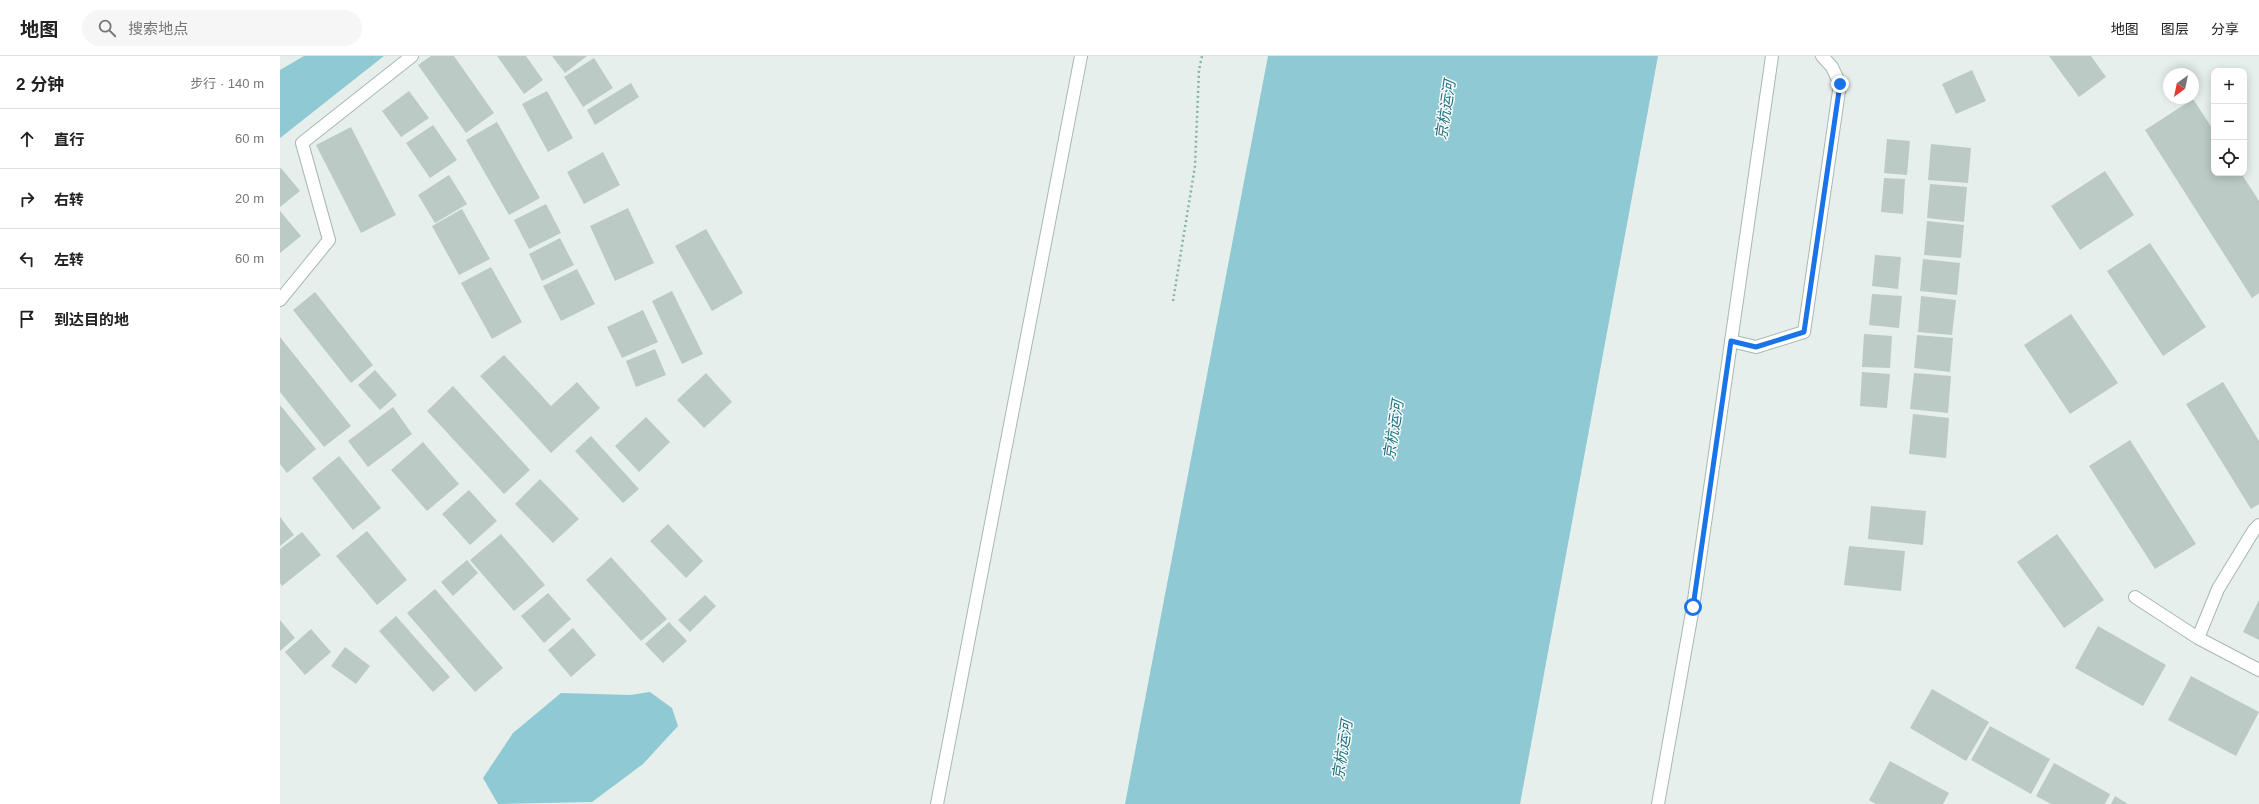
<!DOCTYPE html>
<html lang="zh">
<meta charset="utf-8">
<style>
:root{--surface:#fff;--page:#f6f6f6;--text:#222;--muted:#767676;--line:#e0e0e0}
body{margin:0;font-family:Helvetica,"Noto Sans SC",sans-serif;background:var(--page);color:var(--text)}
.controls{position:absolute;right:12px;top:12px;display:grid;overflow:hidden;border-radius:8px;box-shadow:0 2px 10px #0003}
.controls button{width:36px;height:36px;display:grid;place-items:center;padding:0;border:0;border-bottom:1px solid var(--line);background:var(--surface);color:var(--text);font:20px sans-serif}
.compass{position:absolute;left:1883px;top:12px;width:36px;height:36px;border-radius:50%;background:var(--surface);box-shadow:0 2px 10px #0003;rotate:213deg}
.stop{position:absolute;width:12px;height:12px;margin:-9px;border:3px solid #1a73e8;border-radius:50%;background:#fff}
.stop.end{background:#1a73e8;border-color:#fff;box-shadow:0 1px 4px #0008}
.list{margin:0;padding:0;list-style:none}
h2{display:flex;justify-content:space-between;align-items:center;height:52px;margin:0;padding:0 16px;font-size:17px}
h2 small{font-size:13px;font-weight:400;color:var(--muted)}
.list li{display:grid;grid-template-columns:26px 1fr auto;gap:12px;align-items:center;box-sizing:border-box;height:60px;padding:0 16px;border-top:1px solid var(--line)}
.list b{display:block;font-size:15px;white-space:nowrap}
.list em{font-size:13px;font-style:normal;color:var(--muted)}
.icon{flex:none;width:22px;height:22px;fill:none;stroke:currentColor;stroke-width:2;stroke-linecap:round;stroke-linejoin:round}
.map{position:relative;flex:none;width:1979px;height:748px;overflow:hidden}
header{display:flex;align-items:center;gap:24px;box-sizing:border-box;height:56px;padding:0 20px;background:var(--surface);border-bottom:1px solid var(--line)}
header strong{font-size:19px}
nav{display:flex;gap:22px;margin-inline-start:auto;font-size:14px}
.search{width:280px;height:36px;background:var(--page);display:flex;align-items:center;gap:10px;box-sizing:border-box;padding:0 14px;border-radius:22px;color:var(--muted);font-size:15px}
main{display:flex}
aside{flex:1;background:var(--surface)}
.map>svg:first-child{display:block}
</style>
<header>
<strong>地图</strong>
<div class="search"><svg class="icon" aria-label="search" viewBox="0 0 24 24"><circle cx="10" cy="10" r="6"/><path d="M15 15l6 6"/></svg>搜索地点</div>
<nav><a>地图</a><a>图层</a><a>分享</a></nav>
</header>
<main>
<aside>
<h2>2 分钟<small>步行 · 140 m</small></h2>
<ul class="list">
<li><svg class="icon" aria-label="ahead" viewBox="0 0 24 24"><path d="M12 20V5M6 11l6-6 6 6"/></svg><div><b>直行</b></div><em>60 m</em></li>
<li><svg class="icon" aria-label="right" viewBox="0 0 24 24"><path d="M7 20v-9h11M14 6l5 5-5 5"/></svg><div><b>右转</b></div><em>20 m</em></li>
<li><svg class="icon" aria-label="left" viewBox="0 0 24 24"><path d="M17 20v-9H6M10 6l-5 5 5 5"/></svg><div><b>左转</b></div><em>60 m</em></li>
<li><svg class="icon" aria-label="arrive" viewBox="0 0 24 24"><path d="M6 21V4h12l-3 4 3 4H6"/></svg><div><b>到达目的地</b></div></li>
</ul>
</aside>
<div class="map">
<svg width="1979" height="748" viewBox="0 0 1979 748">
<rect width="100%" height="100%" fill="#e6efeb"/>
<path fill="#8ec9d4" d="M 24,0 L 104,0 L 0,82 L 0,14 Z
M 988,0 L 1378,0 L 1240,748 L 845,748 Z
M 370,636 L 392,652 L 398,670 L 363,708 L 312,746 L 218,748 L 203,722 L 233,677 L 281,637 L 350,639 Z"/>
<path fill="#bbcac4" d="M 151,0 L 174,0 L 214,57 L 186,77 L 138,9 Z
M 217,0 L 246,0 L 263,24 L 244,38 Z
M 272,0 L 307,0 L 285,17 Z
M 1769,0 L 1811,0 L 1826,21 L 1799,41 Z
M 314,2 L 333,32 L 303,51 L 284,21 Z
M 1692,14 L 1706,45 L 1676,58 L 1662,28 Z
M 351,27 L 359,41 L 315,69 L 307,54 Z
M 129,35 L 149,62 L 121,81 L 102,55 Z
M 267,35 L 293,82 L 268,96 L 242,48 Z
M 1913,43 L 1934,75 L 1934,117 L 1961,117 L 1979,145 L 1979,237 L 1972,242 L 1865,74 Z
M 217,66 L 260,142 L 229,159 L 186,84 Z
M 153,69 L 177,104 L 150,122 L 126,87 Z
M 71,71 L 116,159 L 81,177 L 36,89 Z
M 1607,83 L 1630,85 L 1627,119 L 1604,117 Z
M 1651,88 L 1691,92 L 1688,127 L 1648,124 Z
M 323,96 L 340,129 L 304,148 L 287,116 Z
M 1,112 L 20,135 L 0,151 L 0,113 Z
M 1825,115 L 1854,159 L 1800,194 L 1771,150 Z
M 169,119 L 187,148 L 155,167 L 138,139 Z
M 1604,122 L 1625,123 L 1623,158 L 1601,156 Z
M 1650,128 L 1687,131 L 1684,166 L 1647,162 Z
M 266,148 L 281,177 L 249,193 L 234,164 Z
M 348,152 L 374,207 L 335,225 L 310,170 Z
M 182,153 L 210,203 L 179,219 L 152,170 Z
M 0,155 L 21,180 L 0,197 Z
M 1647,165 L 1684,169 L 1681,202 L 1644,199 Z
M 426,173 L 463,237 L 432,255 L 395,190 Z
M 280,182 L 294,209 L 262,225 L 249,198 Z
M 1870,187 L 1926,271 L 1883,300 L 1827,215 Z
M 1595,199 L 1621,201 L 1618,233 L 1592,230 Z
M 1643,203 L 1680,207 L 1677,239 L 1640,235 Z
M 211,211 L 242,266 L 212,283 L 181,227 Z
M 297,213 L 315,248 L 281,265 L 263,230 Z
M 392,235 L 423,298 L 402,308 L 372,245 Z
M 35,236 L 93,309 L 71,327 L 13,254 Z
M 1592,238 L 1622,240 L 1619,272 L 1589,269 Z
M 1641,240 L 1676,244 L 1672,279 L 1638,276 Z
M 363,254 L 378,286 L 342,302 L 327,271 Z
M 1791,258 L 1838,327 L 1790,358 L 1744,289 Z
M 1584,278 L 1612,280 L 1610,312 L 1582,311 Z
M 1637,279 L 1673,282 L 1670,316 L 1634,312 Z
M 0,281 L 71,370 L 44,391 L 0,336 Z
M 375,293 L 386,319 L 356,331 L 346,305 Z
M 224,299 L 271,350 L 297,326 L 320,352 L 271,397 L 200,320 Z
M 95,314 L 117,339 L 100,354 L 78,329 Z
M 1582,316 L 1610,318 L 1607,352 L 1580,350 Z
M 426,317 L 452,346 L 424,372 L 397,344 Z
M 1634,317 L 1671,320 L 1668,357 L 1630,353 Z
M 1943,326 L 1979,385 L 1979,448 L 1971,453 L 1906,348 Z
M 173,330 L 250,414 L 224,438 L 147,355 Z
M 0,349 L 36,393 L 7,417 L 0,408 Z
M 113,351 L 132,378 L 88,411 L 68,385 Z
M 1633,358 L 1669,362 L 1666,402 L 1629,398 Z
M 366,361 L 390,386 L 359,416 L 335,390 Z
M 311,380 L 359,433 L 343,447 L 295,395 Z
M 1850,384 L 1916,488 L 1875,513 L 1809,410 Z
M 143,386 L 179,428 L 147,455 L 111,414 Z
M 59,400 L 101,452 L 73,474 L 32,422 Z
M 260,423 L 299,463 L 273,487 L 235,448 Z
M 189,434 L 217,465 L 190,489 L 162,458 Z
M 1591,450 L 1646,455 L 1643,489 L 1588,483 Z
M 0,461 L 14,479 L 0,490 Z
M 388,468 L 423,505 L 406,522 L 370,485 Z
M 87,475 L 127,524 L 97,549 L 56,500 Z
M 22,476 L 41,499 L 2,530 L 0,527 L 0,493 Z
M 221,478 L 265,529 L 234,555 L 190,504 Z
M 1777,478 L 1824,544 L 1784,572 L 1737,506 Z
M 1569,490 L 1625,495 L 1621,535 L 1564,529 Z
M 331,501 L 387,563 L 361,585 L 306,524 Z
M 187,504 L 198,517 L 173,540 L 161,526 Z
M 155,533 L 223,612 L 195,636 L 127,557 Z
M 268,537 L 291,563 L 264,587 L 241,560 Z
M 425,539 L 436,550 L 410,576 L 398,564 Z
M 1979,544 L 1979,584 L 1963,576 Z
M 116,560 L 170,621 L 153,636 L 99,575 Z
M 0,564 L 15,582 L 0,595 Z
M 389,566 L 407,585 L 383,607 L 365,588 Z
M 1818,570 L 1886,609 L 1863,650 L 1795,612 Z
M 293,572 L 316,599 L 291,621 L 268,594 Z
M 31,573 L 51,596 L 25,619 L 5,596 Z
M 65,591 L 90,610 L 76,628 L 51,610 Z
M 1911,620 L 1979,656 L 1956,700 L 1888,664 Z
M 1652,633 L 1709,666 L 1686,705 L 1630,672 Z
M 1710,670 L 1770,703 L 1751,738 L 1691,704 Z
M 1610,705 L 1669,737 L 1663,748 L 1596,748 L 1589,744 Z
M 1774,707 L 1830,738 L 1825,748 L 1771,748 L 1756,740 Z
M 1835,740 L 1848,748 L 1831,748 Z"/>
<g fill="none" stroke-linecap="round" stroke-linejoin="round">
<defs>
<path id="lane" d="M 1451,285 L 1476,291 L 1524,276 L 1560,28 L 1552,11 L 1542,0
M 1855,541 L 1918,582 L 1979,614
M 1918,582 L 1938,533 L 1974,474 L 1979,469"/>
<path id="street" d="M 0,244 L 49,184 L 22,87 L 132,0
M 657,748 L 801,0
M 1378,748 L 1413,551 L 1492,0"/>
</defs>
<use href="#lane" stroke="#a8b8b2" stroke-width="14"/>
<use href="#street" stroke="#a8b8b2" stroke-width="14"/>
<path stroke="#86b3a5" stroke-width="2.5" stroke-dasharray="2 3" stroke-linecap="butt" d="M 893,245 L 915,110 L 919,14 L 922,0"/>
<use href="#lane" stroke="#fff" stroke-width="12"/>
<use href="#street" stroke="#fff" stroke-width="12"/>
</g>
<g fill="none" stroke-linecap="round" stroke-linejoin="round">
<path stroke="#1a73e8" stroke-width="5" d="M 1413,551 L 1451,285 L 1476,291 L 1524,276 L 1560,28"/>
</g>
<g text-anchor="middle" dominant-baseline="central" stroke-width="3" stroke-linejoin="round" paint-order="stroke">
<g font-size="15" font-style="italic" fill="#1c6f80" stroke="#f7fbf9">
<text transform="translate(1165 54) rotate(-81)">京杭运河</text>
<text transform="translate(1113 374) rotate(-81)">京杭运河</text>
<text transform="translate(1062 694) rotate(-81)">京杭运河</text>
</g>
</g>
</svg>
<div class="controls">
<button>+</button>
<button>−</button>
<button><svg class="icon" aria-label="locate" viewBox="0 0 24 24"><circle cx="12" cy="12" r="6"/><path d="M12 2v4M12 18v4M2 12h4M18 12h4"/></svg></button>
</div>
<svg class="compass" viewBox="-18 -18 36 36"><path d="M0-13l5 13h-10z" fill="#e53935"/><path d="M0 13l5-13h-10z" fill="#767676"/></svg>
<div class="stop" style="left:1413px;top:551px"></div>
<div class="stop end" style="left:1560px;top:28px"></div>
</div>
</main>
